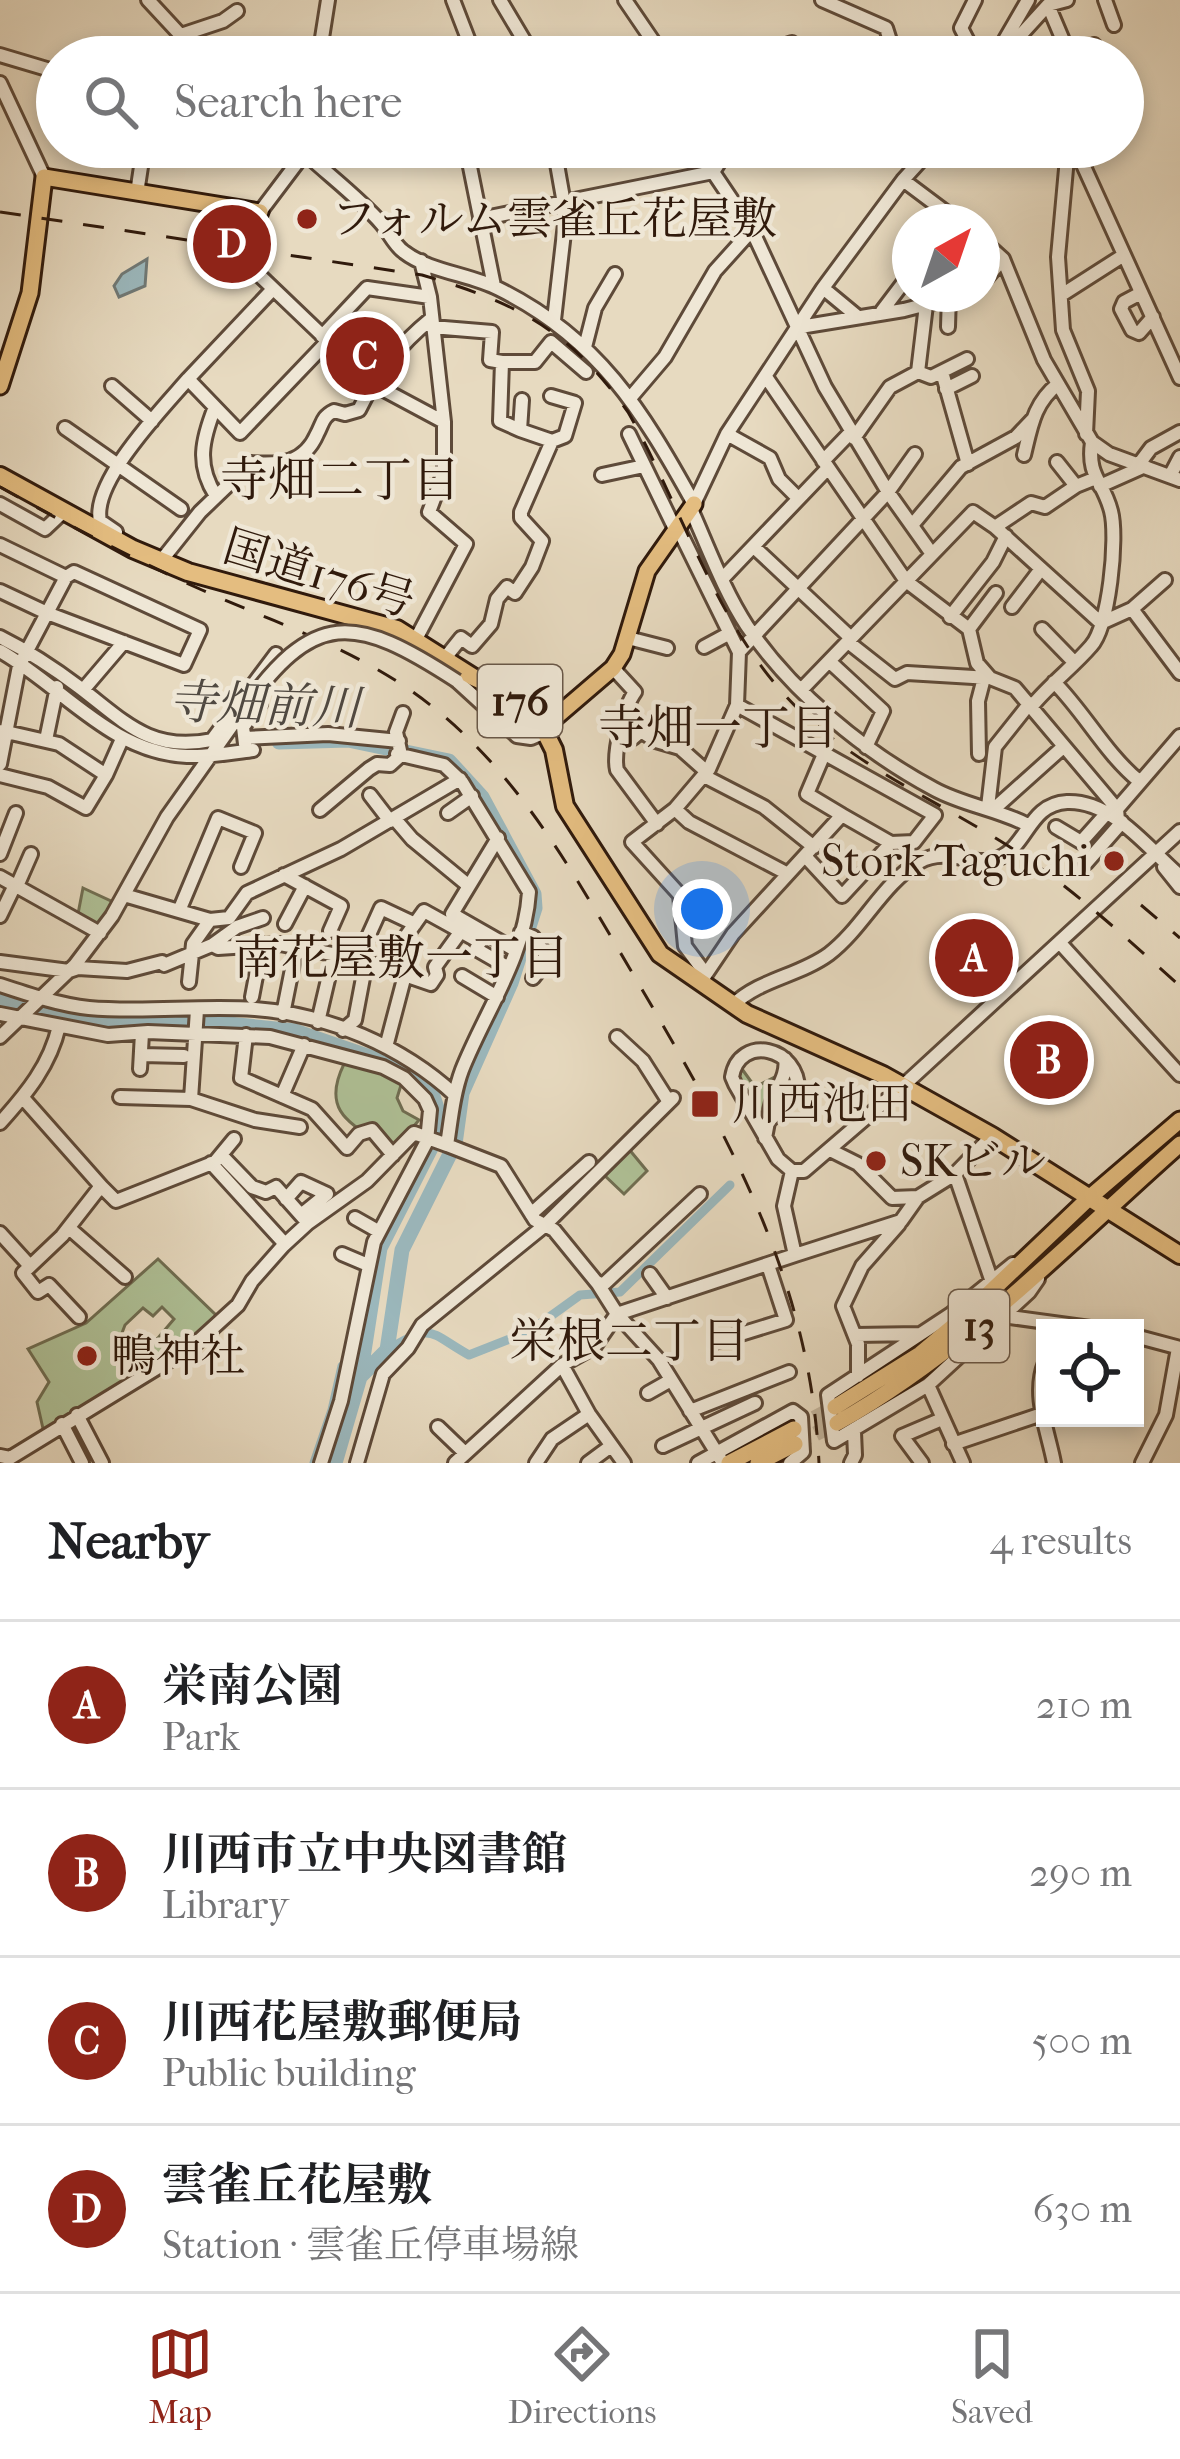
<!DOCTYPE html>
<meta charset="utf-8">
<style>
:root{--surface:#fff;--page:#f2f2f2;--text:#202124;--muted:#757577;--line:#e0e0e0;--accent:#8f2418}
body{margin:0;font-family:"IM FELL French Canon","Noto Serif JP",serif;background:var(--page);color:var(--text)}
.controls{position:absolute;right:36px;bottom:36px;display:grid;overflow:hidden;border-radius:0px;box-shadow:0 6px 18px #0003}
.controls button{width:108px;height:108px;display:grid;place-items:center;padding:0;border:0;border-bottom:3px solid var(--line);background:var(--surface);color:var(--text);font:60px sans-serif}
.compass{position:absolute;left:892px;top:204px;width:108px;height:108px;border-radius:50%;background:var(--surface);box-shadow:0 6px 18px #0003;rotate:40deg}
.you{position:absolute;left:702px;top:909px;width:42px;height:42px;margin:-30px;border:9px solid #fff;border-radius:50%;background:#1a73e8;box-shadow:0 0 0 18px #1a73e833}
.badge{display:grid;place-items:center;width:78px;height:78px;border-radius:50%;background:var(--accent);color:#fff;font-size:39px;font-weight:700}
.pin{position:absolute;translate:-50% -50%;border:6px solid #fff;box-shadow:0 3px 12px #0006}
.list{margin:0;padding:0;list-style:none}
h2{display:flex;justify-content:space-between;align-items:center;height:156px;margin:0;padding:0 48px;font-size:51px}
h2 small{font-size:39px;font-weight:400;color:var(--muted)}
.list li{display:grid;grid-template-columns:78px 1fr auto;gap:36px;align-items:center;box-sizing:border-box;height:168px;padding:0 48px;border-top:3px solid var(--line)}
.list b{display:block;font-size:45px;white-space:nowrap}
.list p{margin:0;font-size:39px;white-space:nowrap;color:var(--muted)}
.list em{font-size:39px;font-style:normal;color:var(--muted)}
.icon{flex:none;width:66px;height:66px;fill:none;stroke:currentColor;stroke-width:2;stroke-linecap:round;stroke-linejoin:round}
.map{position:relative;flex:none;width:1180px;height:1463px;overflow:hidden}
.search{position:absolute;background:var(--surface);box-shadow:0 6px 18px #0003;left:36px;right:36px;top:36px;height:132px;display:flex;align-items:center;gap:30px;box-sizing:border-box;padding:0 42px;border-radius:66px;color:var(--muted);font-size:45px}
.sheet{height:828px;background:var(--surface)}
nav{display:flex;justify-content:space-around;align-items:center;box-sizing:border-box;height:168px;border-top:3px solid var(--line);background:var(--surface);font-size:33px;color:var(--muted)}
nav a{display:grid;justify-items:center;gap:6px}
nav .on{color:var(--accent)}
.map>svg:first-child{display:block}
</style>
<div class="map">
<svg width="1180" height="1463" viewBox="0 0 1180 1463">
<rect width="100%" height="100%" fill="#e7dac0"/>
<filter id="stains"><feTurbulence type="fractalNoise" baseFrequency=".00167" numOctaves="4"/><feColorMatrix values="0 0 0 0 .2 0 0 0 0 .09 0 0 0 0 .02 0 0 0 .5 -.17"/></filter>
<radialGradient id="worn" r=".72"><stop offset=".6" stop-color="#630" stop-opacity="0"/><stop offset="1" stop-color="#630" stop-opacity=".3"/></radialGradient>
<path fill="#afc197" stroke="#706e52" stroke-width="3" fill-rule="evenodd" d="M 83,888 L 113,902 L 98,927 L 77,919 Z
M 964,936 L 996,970 L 984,982 L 952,946 Z
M 351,1062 L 402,1082 L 397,1098 L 403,1111 L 419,1120 L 393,1151 C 355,1125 319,1115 344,1064 Z
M 742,1069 L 755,1087 L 775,1077 L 777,1080 L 763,1115 L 758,1113 L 739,1077 Z
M 628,1148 L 647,1171 L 624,1194 L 602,1173 Z
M 158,1259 L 219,1318 L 183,1348 L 44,1433 L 37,1402 L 49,1382 L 28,1349 L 86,1323 ZM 162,1307 L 174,1319 L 158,1338 L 126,1361 L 117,1346 L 125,1325 L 143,1308 L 153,1316 Z"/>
<path fill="#9bb8bd" stroke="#707976" stroke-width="3" d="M 147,259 L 145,286 L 119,297 L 114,286 L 122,274 Z"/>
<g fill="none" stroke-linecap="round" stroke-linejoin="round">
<path stroke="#9bb8bd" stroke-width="9" d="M 387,1350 C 434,1322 428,1332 469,1355 L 530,1331 L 580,1295 L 620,1292 L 730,1185
M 314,1463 L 332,1410 L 342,1366"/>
<path stroke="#9bb8bd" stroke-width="15" d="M 0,644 L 37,664 L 131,737
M 279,742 L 348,740 L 449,761 L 482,797 L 534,894 L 535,908 L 511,983 L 462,1093 L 455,1144 L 402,1250 L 387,1350 L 360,1377
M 0,1000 L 115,1021 L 219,1023 L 295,1031 L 411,1071 L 431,1090 L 440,1117 L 433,1144 L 380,1248 L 360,1377 L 335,1463"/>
<path stroke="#c2b49c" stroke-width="15" stroke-dasharray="15 8" stroke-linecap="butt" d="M 794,1429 L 835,1407
M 795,1444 L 837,1423"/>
<defs>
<path id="minor" d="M 148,0 L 187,42 L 194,57
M 453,0 L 475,57
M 500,0 L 534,57
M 625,0 L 655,44 L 673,57
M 822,0 L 886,28 L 892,47 L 890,57
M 975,0 L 961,28 L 976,57
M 1105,0 L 1114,25
M 1048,5 L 1070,57
M 181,35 L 223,21 L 237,11
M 1017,39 L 1048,5 L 1067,0
M 1010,43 L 1017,39 L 1027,57
M 1094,45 L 1097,57
M 0,55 L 57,72
M 319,57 L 328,0
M 783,57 L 786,45 L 792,43 L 801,57
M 995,57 L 1028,0
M 0,83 L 44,177
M 389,147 L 394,159
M 466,147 L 494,286
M 1068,147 L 1058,257 L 1063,330 L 1088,391 L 1086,434
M 1075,147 L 1180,378
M 306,154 C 331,177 359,198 381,223 C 389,232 394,245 404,252 C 430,272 470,274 499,289 C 598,338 642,410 694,504
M 713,172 L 752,230
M 903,180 L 959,222
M 137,193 L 144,147
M 260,212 L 306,151
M 480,219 L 713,172 L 729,147
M 982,240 L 1003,259 L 1044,360 L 1092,442 L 1109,454 L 1180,480
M 256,272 L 373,384 L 444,422
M 982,283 L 1003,259
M 823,288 L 858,317
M 273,289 L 188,379 L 240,433 L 328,341
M 1141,293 L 1124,302 L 1121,309 L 1132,330 L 1139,333 L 1153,317
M 1063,294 L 1124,255
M 926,305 L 918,372 L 931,377 L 967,359
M 882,311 L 910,274
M 554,320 L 566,215 L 554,147
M 432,327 L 492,332 L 490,360 L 502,362 L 500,421 L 520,430
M 800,327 L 904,310 L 966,294
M 948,327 L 949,294
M 322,336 L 367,288 L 430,297
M 585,347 L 595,308 L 615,274
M 502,362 L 535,362 L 551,342 L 586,372
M 942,372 L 968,464
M 766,377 L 906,581 L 969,629 L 977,663 L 990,678 L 1015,688 L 1117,809 L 1118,820
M 112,386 L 152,421
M 946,389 L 972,376
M 631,397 L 665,357 L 715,271 L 752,230 L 825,387 L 888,492 L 932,554
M 522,400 L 520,430 L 552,441
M 215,407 C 202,440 196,465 216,496
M 65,428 L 181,509
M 629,434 L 676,531
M 727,434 L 770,458 L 779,479 L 798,498
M 854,438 L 890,387 L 918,372
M 1024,455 C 1031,426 1034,403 1058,384
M 823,461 L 851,432
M 1057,462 L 1076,486
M 1139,464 L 1151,448 L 1180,432
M 602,475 L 644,466
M 1170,476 L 1180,457
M 1100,486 L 1145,466
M 0,504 L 45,529 L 63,512
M 694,504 L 727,434 L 823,288 L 903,180 L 933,147
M 691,509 C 708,547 724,591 747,626 C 792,692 863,751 934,789 C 963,805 997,809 1028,825
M 913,524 L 961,467 L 1016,437 L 1033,419
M 995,527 L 1031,503 L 1045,507 L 1076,486 L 1096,478
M 678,528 L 739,652 L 737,705 L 709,769 L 675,809 L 632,842 L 680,895 L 685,946 L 705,973
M 116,532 L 100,521 C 91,482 163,408 188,379
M 0,545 L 66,577 L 19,666 L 0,764
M 754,547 L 851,638
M 161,561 L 200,512 L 251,463 C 280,465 304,464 317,434 C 323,423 322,417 334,411 L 345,414 L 359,410 C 377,373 399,345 431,319
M 723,578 L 828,468
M 0,591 L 47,613 L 184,665 L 200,630 L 74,572 L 66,577
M 1012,607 L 1041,569
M 1132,609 L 1165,580
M 950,617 L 993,562 L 1006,536
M 969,629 L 996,593
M 1042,629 L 1074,662
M 0,637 C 28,651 54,668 79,687 C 124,721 150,753 212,740 L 276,654
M 628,638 L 667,648
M 416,639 L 466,544 L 429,512 L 444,472 L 444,422 L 430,297 L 421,261
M 848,642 L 895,679 L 907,673 L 990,678
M 704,647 L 730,633
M 0,651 C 62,686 111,753 187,756 C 209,757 231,753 253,750
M 739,652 L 888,492 L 915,454
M 445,658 L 461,638 L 472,646 L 491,624 L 497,599 L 507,587 L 515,593 L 532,567 L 542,541 L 521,518 L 521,512 L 552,441 L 565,436 L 575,403 L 551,396
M 829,661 L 883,711 L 866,747
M 613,668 L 635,692 C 624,707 613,753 617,770 L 657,824
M 457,681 L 517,736 L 531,738 L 545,732
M 1054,682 C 1085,713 1105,753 1139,781
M 83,690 L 124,642
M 801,690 L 973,512 L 995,527 L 1101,623 L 1132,609 L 1180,673
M 737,705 L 935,815 L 914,842 L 891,843 L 842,896 L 805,856
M 1032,706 C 1050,684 1073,667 1091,646 C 1109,627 1118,537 1111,511 C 1103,480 1087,477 1092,442
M 621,735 L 633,738 L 641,731 L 656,741 L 680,748 L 707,772
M 245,738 L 328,734 L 399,741
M 46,740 L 57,687
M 656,741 L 673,716
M 245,744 L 243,727 L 260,704
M 397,754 L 444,765 L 462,782 L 529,892 C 525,957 485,1012 462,1070 C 453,1094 451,1120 447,1145 L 501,1166 L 535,1220 L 554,1230 L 598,1284 L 617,1314 L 659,1360 L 723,1463
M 824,754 L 807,794 L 842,815
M 979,754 L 978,701 L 984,678
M 0,775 L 48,787 L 86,808 L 106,775 L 59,744 L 2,731
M 106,775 L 122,739
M 704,776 L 764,807 L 814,847
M 370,795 L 390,821
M 988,807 L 995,747 L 1030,703
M 995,808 L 1062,748
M 675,809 L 689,822 L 788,874
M 1117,809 L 1180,736
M 320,810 L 369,769 L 377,764 L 390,765 L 401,755 L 396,732 L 403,713
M 448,813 L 472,796
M 394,818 L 412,839 L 469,886
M 1056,827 L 1081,842 L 1106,814
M 498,838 L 452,914 L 515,950
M 0,854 L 16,813
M 1086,863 L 1122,822
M 1164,867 L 1180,887
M 284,875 L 341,906 L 330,931
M 0,877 L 100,933
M 17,886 L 31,854
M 124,895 L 179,911 L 218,818 L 255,833 L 241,867
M 179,911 L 210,920 L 229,918 L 247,893 L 341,849 L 460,779
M 0,916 L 15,885
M 285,924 L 305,886
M 521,932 L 533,937 L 555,968
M 1060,943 L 1180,1075
M 212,945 L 237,927 L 263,918
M 358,959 L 381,908 L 415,924
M 0,962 L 69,971 L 78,968 L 127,971 L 162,962 L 164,965 L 212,945 L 218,948 L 280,944 L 358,959 L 431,984 L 437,975 L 435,967 L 461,931
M 384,967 L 424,911 L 480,942 L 476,949 L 509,968
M 462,976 L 497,997
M 704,977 L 733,934 L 842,815 L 891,843
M 533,978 L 548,959
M 189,982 L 193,944 L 210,920
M 0,985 C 27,994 60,1005 89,1008 C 144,1013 200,1005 255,1009 C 327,1014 402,1046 455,1095
M 252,997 L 262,944
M 733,1005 C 760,979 799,976 829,954 C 863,928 882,884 919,862 C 949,845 975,869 999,858 C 1028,845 1029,804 1067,802 C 1113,800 1149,850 1180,876
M 0,1014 L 108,1035 L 148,1032 L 270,1037 L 383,1067 L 404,1078 L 425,1099 L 430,1110 L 427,1141 L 374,1242 L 341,1401 L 321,1463
M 283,1014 L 296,949
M 318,1022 L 334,954
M 343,1030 L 355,1020 L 366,962
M 246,1035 L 241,1078 L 312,1109 L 347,1148 L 359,1134 L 372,1130 L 393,1155
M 0,1037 L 75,965 L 112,916 L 167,817 L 240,714
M 617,1037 L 643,1061 L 669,1102
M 386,1047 L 405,975
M 142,1055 L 184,1056
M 140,1069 L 142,1033
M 282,1096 L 304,1045
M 120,1097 L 191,1099 L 255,1120 L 300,1127
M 23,1098 L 101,1186 L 62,1236 L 23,1273 L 38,1292 L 49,1285 L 79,1317
M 191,1099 L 197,1010
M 770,1119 C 767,1097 789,1080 785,1059
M 0,1123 C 27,1093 50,1065 59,1026
M 765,1138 L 768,1122 L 798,1092 C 800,1046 739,1034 732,1077 L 735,1084 L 778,1159 L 792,1171 L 804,1171 L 904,1085 L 1180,831
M 830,1150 L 858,1164 L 892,1198 L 918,1197 L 955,1174
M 222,1156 L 252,1187 L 266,1192 L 276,1187 L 308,1223
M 211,1163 L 285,1244
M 792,1171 L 784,1206 L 795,1255 L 901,1221 L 918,1197
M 101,1186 L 116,1201 L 215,1162 L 234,1139
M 286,1199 L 301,1182 L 327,1194 L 301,1215
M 531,1214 L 589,1162
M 355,1218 L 378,1231
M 69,1228 L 125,1277
M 0,1233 L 30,1266
M 342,1254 L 368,1265
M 1013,1264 L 951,1314 L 828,1395 L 834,1441 L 928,1385 L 1029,1292 L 1038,1279
M 650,1274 L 667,1298
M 991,1279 L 955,1174 L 992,1136
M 598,1284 L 605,1283 L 700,1194
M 1003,1316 L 1090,1328
M 855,1335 L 920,1334
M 1135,1336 L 1180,1348
M 715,1342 L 786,1320 L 768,1265
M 1045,1363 C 1032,1395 1048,1431 1054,1463
M 562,1365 L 589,1414 L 624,1463
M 858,1376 L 858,1344 L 843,1306 L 862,1266 L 899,1224
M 928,1385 L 963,1463
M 648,1393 L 671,1380
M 690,1411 L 789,1372
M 77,1415 L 102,1463
M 62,1424 L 82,1463
M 438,1427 L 465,1453
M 953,1444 L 1042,1414
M 663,1446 L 755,1403
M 0,1456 L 10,1458 L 193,1346 L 238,1305 L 252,1281 L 283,1246 L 308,1223 L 367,1181 L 414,1133 L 447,1145
M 357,1463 L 383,1374 L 408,1348 L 422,1325 L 544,1226 L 673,1098
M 455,1463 L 562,1365 L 594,1347 L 617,1314 L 795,1255
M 536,1463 L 552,1439 L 589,1414
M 588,1463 L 611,1446
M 698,1463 L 793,1411 L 801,1417 L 803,1452 L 790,1463
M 851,1463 L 855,1455 L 854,1432
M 922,1463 L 902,1436 L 942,1419
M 1142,1463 L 1166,1415 L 1178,1348"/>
<path id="major" d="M 0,386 L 30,293 L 44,177 L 260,212
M 543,728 L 613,668 L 622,654 L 647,571 L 694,504
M 835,1407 L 920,1354 L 963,1318 L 1089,1198 L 1180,1120
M 837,1423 C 967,1350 1069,1242 1180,1144
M 729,1463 L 794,1429
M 758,1463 L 795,1444"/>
<path id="highway" d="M 0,476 L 133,549 L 188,572 L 397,629 L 473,677 L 510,694 L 528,706 L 543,728 L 554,750 L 565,806 L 660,954 L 747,1014 L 883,1075 L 992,1136 L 1180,1255"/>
</defs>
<use href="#minor" stroke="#5e4a39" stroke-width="18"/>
<use href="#major" stroke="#301a0c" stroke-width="21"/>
<use href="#highway" stroke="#301a0c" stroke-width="22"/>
<use href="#minor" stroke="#efe7d6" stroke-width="12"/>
<use href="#major" stroke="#e4bd80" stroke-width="15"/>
<use href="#highway" stroke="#e4bd80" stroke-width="16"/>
<path stroke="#301a0c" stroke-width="3" stroke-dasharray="21 21" stroke-linecap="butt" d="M 0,212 L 422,275 C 517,303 569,329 628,412 C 679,502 713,615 783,693 C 844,761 925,794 1002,842 C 1066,882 1124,936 1180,986
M 0,487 C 66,524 133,559 202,590 C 271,621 344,645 407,688 C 510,758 568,864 630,969 C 723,1127 810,1275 819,1463
M 1141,905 L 1180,938"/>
<defs>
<path id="minor-bridge" d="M 240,714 C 314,608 354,614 457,681"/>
</defs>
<use href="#minor-bridge" stroke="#5e4a39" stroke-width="18" stroke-linecap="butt"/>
<use href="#minor-bridge" stroke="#efe7d6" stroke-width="12"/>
</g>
<g fill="#8f2418" stroke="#efe7d6" stroke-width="4.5">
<circle cx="307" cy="219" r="12"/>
<circle cx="1114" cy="861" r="12"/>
<rect x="690" y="1089" width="30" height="30" rx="6"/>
<circle cx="876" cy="1161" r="12"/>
<circle cx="87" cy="1356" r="12"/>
</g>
<g text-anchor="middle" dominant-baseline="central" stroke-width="9" stroke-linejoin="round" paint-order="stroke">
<g fill="#efe7d6" stroke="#695849" stroke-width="3">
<rect x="478" y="665" width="84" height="72" rx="9"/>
<rect x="949" y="1290" width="60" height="72" rx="9"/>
</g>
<g font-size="42" font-weight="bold" fill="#301a0c">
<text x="520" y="701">176</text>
<text x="979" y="1326">13</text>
</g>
<g font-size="45" fill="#301a0c" stroke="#efe7d6" text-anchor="start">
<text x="331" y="219">フォルム雲雀丘花屋敷</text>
<text x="1090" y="861" text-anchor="end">Stork Taguchi</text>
<text x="732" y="1104">川西池田</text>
<text x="900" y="1161">SKビル</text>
<text x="111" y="1356">鴨神社</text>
</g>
<g font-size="45" fill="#301a0c" stroke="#efe7d6">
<text transform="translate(319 574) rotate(17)">国道176号</text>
</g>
<g font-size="48" fill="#301a0c" stroke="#efe7d6">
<text x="340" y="480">寺畑二丁目</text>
<text x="718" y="728">寺畑一丁目</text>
<text x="401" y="958">南花屋敷一丁目</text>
<text x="629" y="1341">栄根二丁目</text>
</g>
<g font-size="48" font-style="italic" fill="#504941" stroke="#efe7d6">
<text transform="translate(264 705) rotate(2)">寺畑前川</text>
</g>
</g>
<rect width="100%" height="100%" filter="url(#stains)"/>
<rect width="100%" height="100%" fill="url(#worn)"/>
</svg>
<div class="controls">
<button><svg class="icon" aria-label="locate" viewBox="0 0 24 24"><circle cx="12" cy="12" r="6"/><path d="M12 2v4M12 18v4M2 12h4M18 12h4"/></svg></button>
</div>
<svg class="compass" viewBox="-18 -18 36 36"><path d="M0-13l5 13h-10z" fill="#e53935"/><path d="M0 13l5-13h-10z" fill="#757577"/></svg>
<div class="you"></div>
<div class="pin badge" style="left:974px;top:958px">A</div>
<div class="pin badge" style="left:1049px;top:1060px">B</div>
<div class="pin badge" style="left:365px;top:356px">C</div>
<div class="pin badge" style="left:232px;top:244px">D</div>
<div class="search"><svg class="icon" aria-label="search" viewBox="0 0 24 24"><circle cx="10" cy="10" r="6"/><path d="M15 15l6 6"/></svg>Search here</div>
</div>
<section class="sheet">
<h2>Nearby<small>4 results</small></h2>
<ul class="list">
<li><span class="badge">A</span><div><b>栄南公園</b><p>Park</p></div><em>210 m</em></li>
<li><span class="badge">B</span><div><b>川西市立中央図書館</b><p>Library</p></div><em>290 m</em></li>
<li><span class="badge">C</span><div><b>川西花屋敷郵便局</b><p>Public building</p></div><em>500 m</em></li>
<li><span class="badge">D</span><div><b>雲雀丘花屋敷</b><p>Station · 雲雀丘停車場線</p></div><em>630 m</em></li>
</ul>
</section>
<nav>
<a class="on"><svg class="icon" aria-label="map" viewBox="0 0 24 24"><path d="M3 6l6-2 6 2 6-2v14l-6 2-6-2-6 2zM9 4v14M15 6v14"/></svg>Map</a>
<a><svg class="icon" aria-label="directions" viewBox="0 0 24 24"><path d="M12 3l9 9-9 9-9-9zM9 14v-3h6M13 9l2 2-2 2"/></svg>Directions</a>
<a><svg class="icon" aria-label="saved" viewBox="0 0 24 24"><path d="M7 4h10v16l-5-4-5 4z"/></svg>Saved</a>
</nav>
